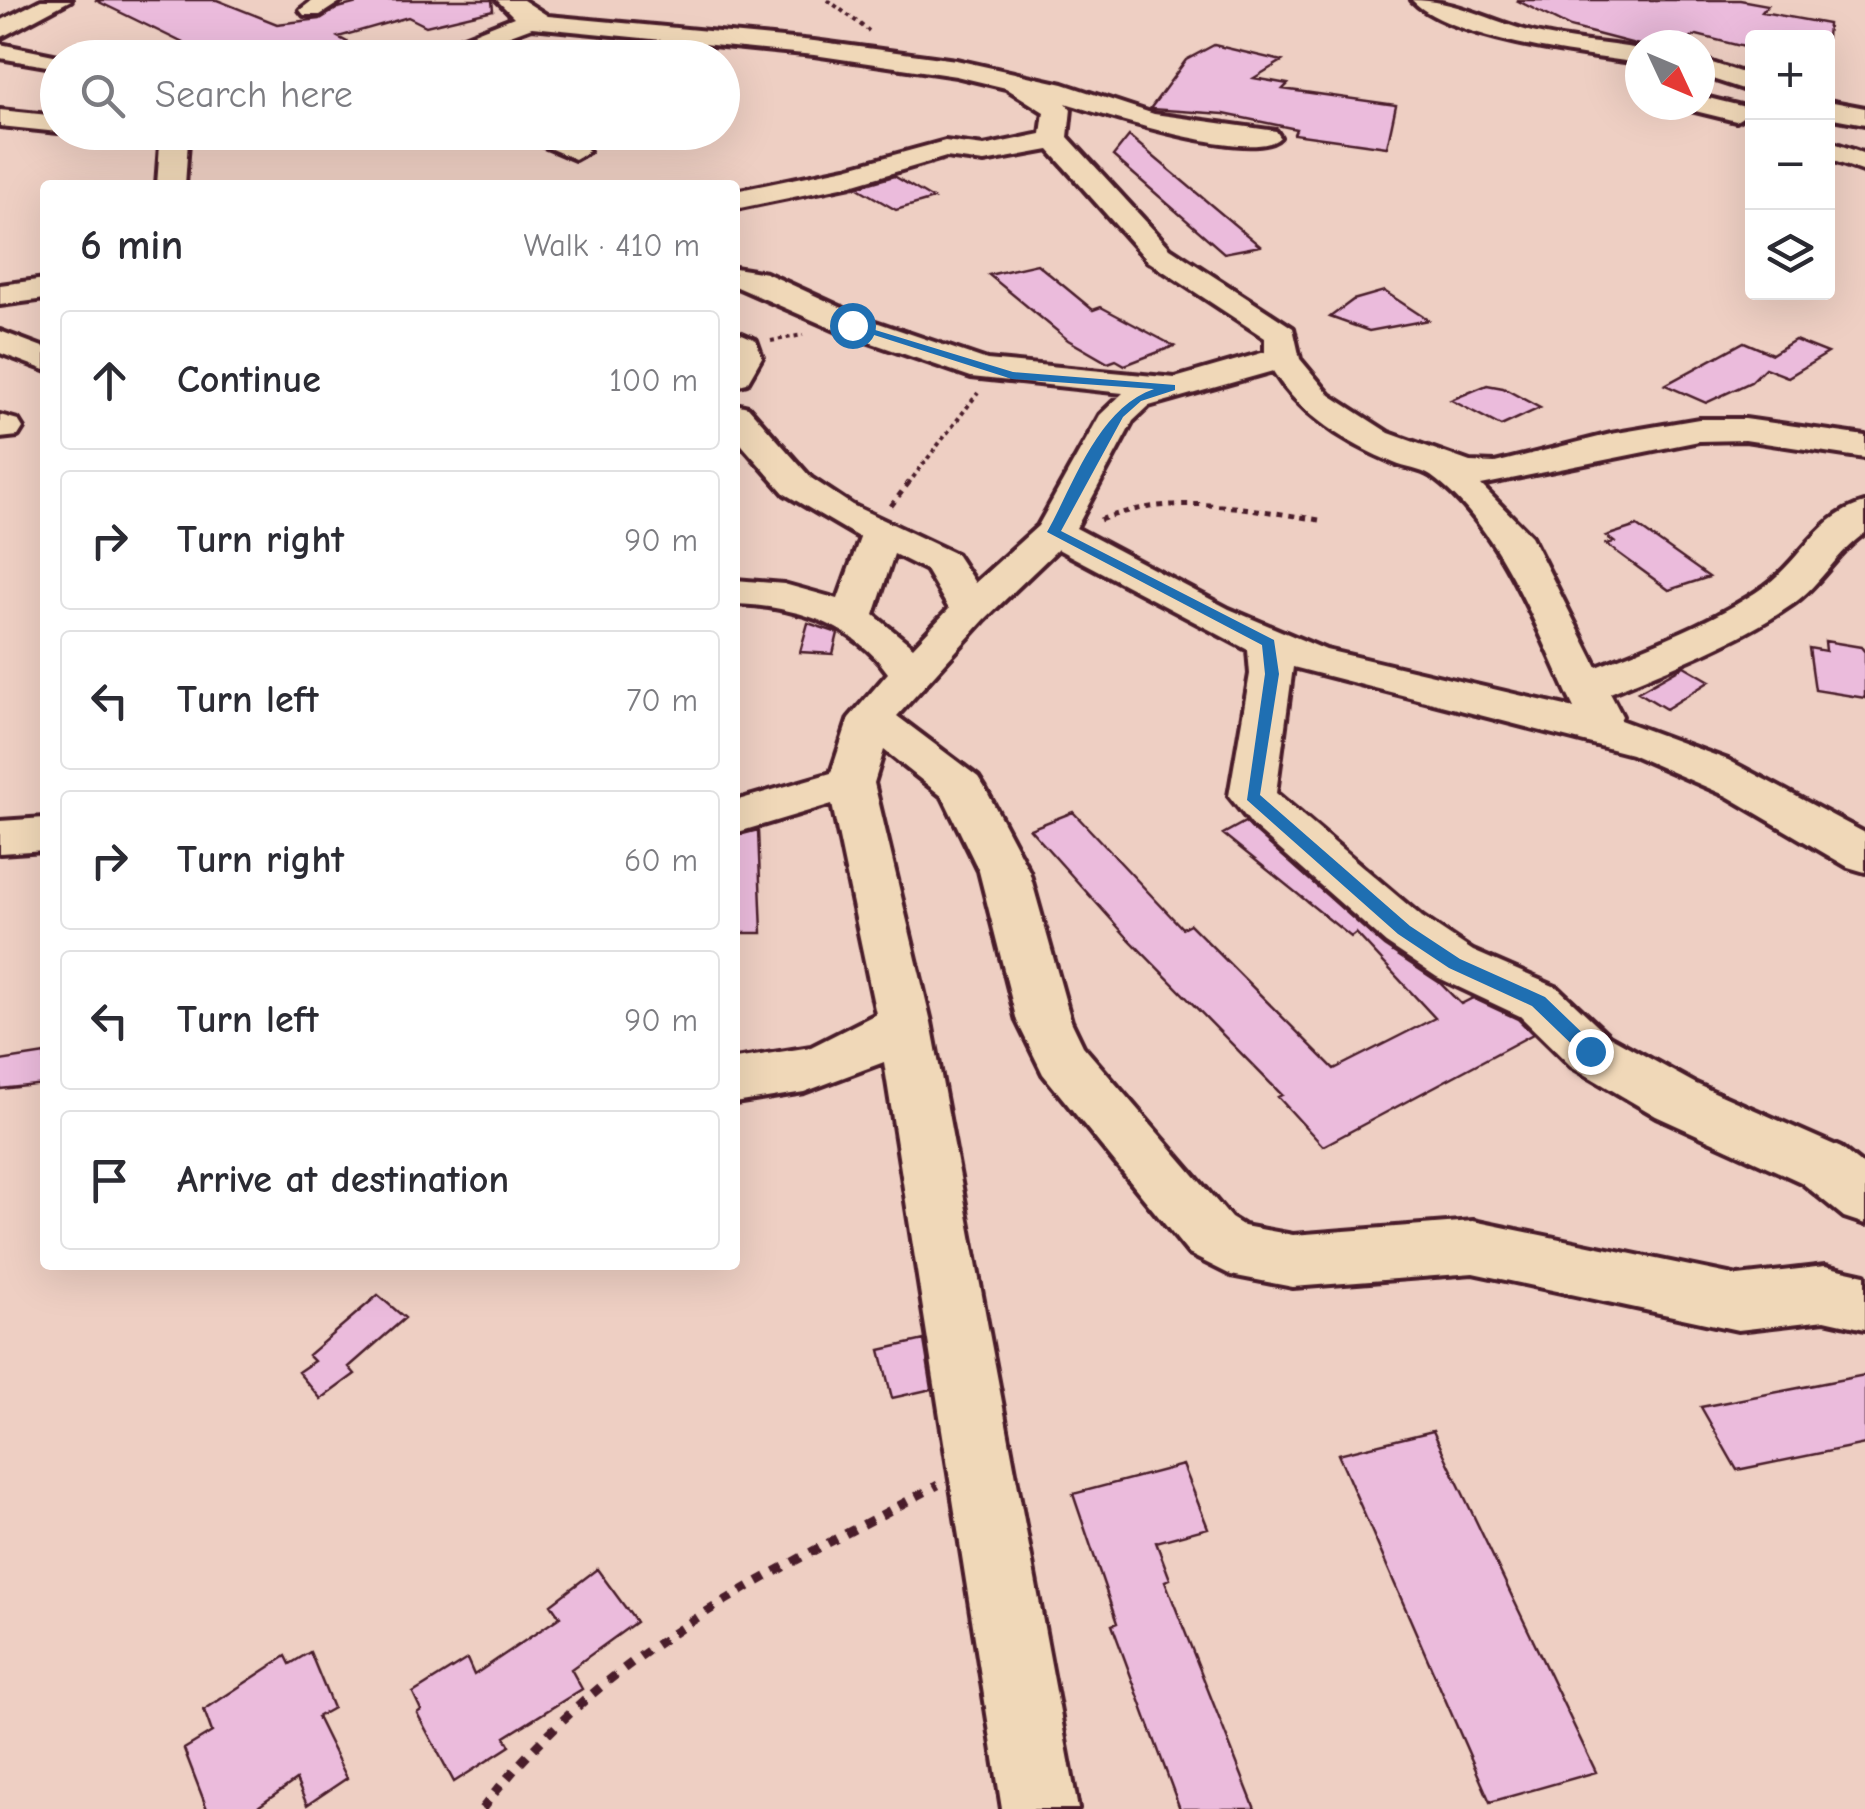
<!DOCTYPE html>
<meta charset="utf-8">
<style>
:root{--surface:#fff;--page:#f7f7f7;--text:#2b2b33;--muted:#7c7c81;--line:#e1e1e2}
body{margin:0;font-family:"Comic Neue",sans-serif;background:var(--page);color:var(--text)}
.controls{position:absolute;right:30px;top:30px;display:grid;overflow:hidden;border-radius:10px;box-shadow:0 10px 40px #0002}
.controls button{width:90px;height:90px;display:grid;place-items:center;padding:0;border:0;border-bottom:2px solid var(--line);background:var(--surface);color:var(--text);font:50px sans-serif}
.compass{position:absolute;left:1625px;top:30px;width:90px;height:90px;border-radius:50%;background:var(--surface);box-shadow:0 10px 40px #0002;rotate:134deg}
.stop{position:absolute;width:30px;height:30px;margin:-22px;border:8px solid #1f6fb2;border-radius:50%;background:#fff}
.stop.end{background:#1f6fb2;border-color:#fff;box-shadow:0 2px 10px #0008}
.list{margin:0;padding:0;list-style:none}
h2{display:flex;justify-content:space-between;align-items:center;height:130px;margin:0;padding:0 40px;font-size:42px}
h2 small{font-size:32px;font-weight:400;color:var(--muted)}
.list li{display:grid;grid-template-columns:65px 1fr auto;gap:30px;align-items:center;box-sizing:border-box;height:140px;margin:0 20px 20px;padding:0 20px;border:2px solid var(--line);border-radius:10px}
.list b{display:block;font-size:38px;white-space:nowrap}
.list em{font-size:32px;font-style:normal;color:var(--muted)}
.icon{flex:none;width:55px;height:55px;fill:none;stroke:currentColor;stroke-width:2;stroke-linecap:round;stroke-linejoin:round}
.map{position:relative;flex:none;width:1865px;height:1809px;overflow:hidden}
.search{position:absolute;background:var(--surface);box-shadow:0 10px 40px #0002;left:40px;top:40px;width:700px;height:110px;display:flex;align-items:center;gap:25px;box-sizing:border-box;padding:0 35px;border-radius:55px;color:var(--muted);font-size:38px}
.panel{position:absolute;background:var(--surface);box-shadow:0 10px 40px #0002;left:40px;top:180px;width:700px;height:1090px;border-radius:10px}
.map>svg:first-child{display:block}
</style>
<div class="map">
<svg width="1865" height="1809" viewBox="0 0 1865 1809">
<rect width="100%" height="100%" fill="#eecfc3"/>
<filter id="ink" filterUnits="userSpaceOnUse"><feTurbulence type="fractalNoise" baseFrequency=".01" numOctaves="2"/><feDisplacementMap in="SourceGraphic" scale="20" xChannelSelector="R" yChannelSelector="G"/><feConvolveMatrix kernelMatrix="1 2 1 2 8 2 1 2 1" color-interpolation-filters="sRGB"/></filter>
<g filter="url(#ink)">
<path fill="#ebbbdc" stroke="#4a1f2b" stroke-width="2.5" d="M 95,0 L 217,0 L 277,24 L 320,19 L 338,8 L 369,0 L 492,0 L 493,10 L 426,26 L 408,17 L 338,37 L 377,58 L 214,58 Z
M 1516,0 L 1740,0 L 1768,5 L 1762,12 L 1828,24 L 1827,38 L 1752,38 L 1752,49 L 1697,35 L 1678,45 L 1639,45 L 1570,27 Z
M 1214,45 L 1282,61 L 1254,78 L 1288,84 L 1283,89 L 1396,105 L 1387,147 L 1294,134 L 1296,129 L 1224,114 L 1150,109 L 1186,60 Z
M 1129,136 L 1260,246 L 1224,253 L 1113,156 Z
M 894,176 L 933,199 L 896,210 L 856,187 Z
M 1037,264 L 1093,310 L 1101,307 L 1174,346 L 1125,365 L 1116,360 L 1108,363 L 1068,340 L 989,275 Z
M 1384,291 L 1428,320 L 1369,331 L 1330,317 L 1353,300 Z
M 1795,340 L 1828,353 L 1788,377 L 1765,368 L 1751,382 L 1706,403 L 1665,385 L 1744,342 L 1772,354 Z
M 1487,385 L 1503,388 L 1540,408 L 1501,426 L 1451,400 Z
M 1637,526 L 1709,577 L 1669,590 L 1606,544 L 1614,542 L 1606,536 Z
M 808,623 L 838,633 L 833,654 L 800,652 Z
M 1825,641 L 1861,647 L 1865,652 L 1865,698 L 1815,690 L 1809,648 L 1826,651 Z
M 1684,666 L 1710,681 L 1666,709 L 1638,692 Z
M 1073,812 L 1182,928 L 1190,924 L 1334,1069 L 1435,1018 L 1356,933 L 1351,937 L 1223,834 L 1245,822 L 1384,946 L 1440,983 L 1461,1004 L 1473,998 L 1518,1019 L 1533,1034 L 1323,1146 L 1278,1097 L 1282,1095 L 1126,936 L 1030,829 Z
M 758,830 L 762,933 L 735,933 L 735,836 Z
M 45,1054 L 45,1084 L 0,1089 L 0,1061 Z
M 378,1295 L 405,1318 L 349,1367 L 355,1374 L 321,1399 L 298,1372 L 314,1361 L 308,1355 Z
M 924,1340 L 932,1389 L 892,1398 L 880,1350 Z
M 1865,1375 L 1865,1444 L 1737,1470 L 1701,1407 Z
M 1433,1431 L 1596,1772 L 1490,1802 L 1338,1454 Z
M 1183,1465 L 1208,1528 L 1156,1542 L 1170,1579 L 1165,1581 L 1255,1809 L 1180,1809 L 1112,1625 L 1117,1623 L 1073,1494 Z
M 597,1569 L 636,1622 L 571,1669 L 582,1689 L 505,1737 L 510,1746 L 454,1782 L 417,1713 L 421,1710 L 413,1693 L 467,1659 L 474,1675 L 560,1617 L 551,1604 Z
M 310,1652 L 333,1708 L 317,1717 L 347,1778 L 307,1805 L 296,1780 L 255,1809 L 207,1809 L 184,1749 L 212,1732 L 204,1710 L 286,1656 L 290,1664 Z"/>
<g fill="none" stroke-linecap="round" stroke-linejoin="round">
<defs>
<path id="minor" d="M 41,0 L 71,0 L 0,38 L 0,21 Z
M 313,0 L 343,0 L 320,15 L 304,15 L 300,10 Z
M 497,0 L 523,0 L 548,16 L 814,41 L 956,60 L 1063,84 L 1154,114 L 1276,131 L 1280,137 C 1257,165 1100,114 1066,103 L 1071,109 L 1068,137 L 1170,248 L 1293,328 L 1300,359 L 1330,395 L 1389,433 L 1470,462 L 1495,463 L 1611,434 L 1699,419 L 1745,419 L 1865,436 L 1865,458 L 1745,440 L 1699,441 L 1481,485 L 1531,536 L 1597,667 C 1653,644 1716,621 1765,586 C 1801,560 1818,515 1865,503 L 1865,533 C 1837,552 1821,584 1793,604 C 1739,642 1671,667 1610,693 L 1622,716 L 1620,720 L 1728,760 L 1865,833 L 1865,872 L 1848,867 L 1727,796 L 1631,754 L 1293,667 L 1276,793 L 1422,917 L 1473,951 L 1558,988 L 1609,1036 L 1696,1084 L 1841,1148 L 1865,1167 L 1865,1224 L 1844,1217 L 1801,1182 L 1656,1116 L 1571,1066 L 1520,1016 L 1437,977 L 1386,943 L 1253,826 L 1229,796 L 1250,674 L 1248,650 L 1067,554 L 1058,549 L 985,619 L 897,716 L 978,777 L 985,788 L 1029,871 L 1071,1021 L 1083,1046 L 1231,1218 L 1244,1226 L 1293,1235 L 1473,1221 L 1738,1276 L 1825,1266 L 1865,1275 L 1865,1329 L 1825,1320 L 1738,1330 L 1473,1273 L 1293,1287 L 1231,1275 L 1189,1254 L 1043,1074 L 1017,1021 L 979,871 L 943,797 L 884,750 L 874,783 L 931,1022 L 1078,1809 L 1002,1809 L 884,1062 L 804,1092 L 735,1103 L 735,1059 L 811,1047 L 876,1014 L 832,804 L 735,833 L 735,801 L 831,773 L 849,718 L 888,673 C 853,623 793,606 735,604 L 735,580 L 784,584 L 838,599 L 860,538 L 785,494 L 735,437 L 735,404 L 748,407 L 811,478 L 852,505 L 956,554 L 975,583 L 1038,526 L 1100,415 L 1123,393 L 971,377 L 840,332 L 735,286 L 735,268 L 766,273 L 864,318 L 987,360 L 1175,378 L 1265,352 L 1265,338 L 1148,261 L 1049,150 L 984,162 L 946,157 L 851,185 L 735,209 L 735,191 L 846,168 L 945,141 L 984,146 L 1041,134 L 1044,112 L 1006,88 L 956,76 L 814,55 L 532,27 L 448,58 L 411,58 L 514,17 ZM 1273,371 C 1300,415 1348,444 1394,463 C 1405,468 1421,469 1431,476 C 1502,527 1539,635 1574,708 L 1326,650 L 1229,609 L 1076,528 L 1133,421 L 1149,406 ZM 894,554 L 926,570 L 949,609 L 913,647 L 874,615 Z
M 1412,0 C 1456,0 1490,21 1532,32 C 1567,41 1604,43 1640,49 L 1640,63 C 1586,56 1448,39 1412,0 Z
M 0,44 L 68,58 L 58,58 L 58,68 L 0,58 Z
M 1700,59 L 1752,76 L 1752,92 L 1700,75 Z
M 1700,96 L 1745,107 L 1749,113 L 1736,121 L 1691,110 L 1687,105 L 1700,105 Z
M 1828,101 L 1865,108 L 1865,124 L 1828,117 Z
M 0,110 L 58,116 L 58,132 L 0,126 Z
M 141,132 L 184,135 L 188,141 L 185,185 L 157,185 L 160,145 Z
M 511,132 C 536,132 571,130 589,151 L 575,159 Z
M 1828,141 L 1865,154 L 1865,172 L 1828,159 Z
M 45,279 L 45,299 L 0,305 L 0,285 Z
M 0,331 L 45,348 L 45,370 L 0,353 Z
M 735,331 L 756,340 L 762,357 L 747,383 L 735,386 Z
M 0,415 L 18,420 L 23,428 L 18,436 L 0,438 Z
M 45,818 L 45,850 L 0,853 L 0,821 Z"/>
</defs>
<use href="#minor" stroke="#4a1f2b" stroke-width="8"/>
<path stroke="#4a1f2b" stroke-width="4" stroke-dasharray="4 4" stroke-linecap="butt" d="M 828,0 L 869,31
M 771,341 L 803,335
M 908,484 L 978,393"/>
<path stroke="#4a1f2b" stroke-width="5" stroke-dasharray="6 6" stroke-linecap="butt" d="M 891,506 L 910,481
M 1100,520 C 1173,492 1244,508 1319,520"/>
<path stroke="#4a1f2b" stroke-width="9" stroke-dasharray="10 10" stroke-linecap="butt" d="M 482,1809 C 606,1648 764,1578 938,1485"/>
<use href="#minor" fill="#f0d8b8" fill-rule="evenodd"/>
</g>
</g>
<path fill="#1f6fb2" d="M 849,322 L 1013,372 L 1175,385 L 1175,390 L 1141,401 L 1123,417 L 1061,531 L 1274,640 L 1279,674 L 1260,795 L 1410,926 L 1460,959 L 1545,997 L 1596,1046 L 1596,1056 L 1584,1056 L 1532,1006 L 1449,968 L 1398,934 L 1247,800 L 1265,674 L 1262,645 L 1047,532 C 1074,484 1098,408 1154,389 L 1012,379 L 849,327 Z"/>
</svg>
<div class="controls">
<button>+</button>
<button>−</button>
<button><svg class="icon" aria-label="layers" viewBox="0 0 24 24"><path d="M12 4l9 5-9 5-9-5zM3 14l9 5 9-5"/></svg></button>
</div>
<svg class="compass" viewBox="-18 -18 36 36"><path d="M0-13l5 13h-10z" fill="#e53935"/><path d="M0 13l5-13h-10z" fill="#7c7c81"/></svg>
<div class="stop" style="left:852px;top:325px"></div>
<div class="stop end" style="left:1590px;top:1051px"></div>
<div class="search"><svg class="icon" aria-label="search" viewBox="0 0 24 24"><circle cx="10" cy="10" r="6"/><path d="M15 15l6 6"/></svg>Search here</div>
<section class="panel">
<h2>6 min<small>Walk · 410 m</small></h2>
<ul class="list">
<li><svg class="icon" aria-label="ahead" viewBox="0 0 24 24"><path d="M12 20V5M6 11l6-6 6 6"/></svg><div><b>Continue</b></div><em>100 m</em></li>
<li><svg class="icon" aria-label="right" viewBox="0 0 24 24"><path d="M7 20v-9h11M14 6l5 5-5 5"/></svg><div><b>Turn right</b></div><em>90 m</em></li>
<li><svg class="icon" aria-label="left" viewBox="0 0 24 24"><path d="M17 20v-9H6M10 6l-5 5 5 5"/></svg><div><b>Turn left</b></div><em>70 m</em></li>
<li><svg class="icon" aria-label="right" viewBox="0 0 24 24"><path d="M7 20v-9h11M14 6l5 5-5 5"/></svg><div><b>Turn right</b></div><em>60 m</em></li>
<li><svg class="icon" aria-label="left" viewBox="0 0 24 24"><path d="M17 20v-9H6M10 6l-5 5 5 5"/></svg><div><b>Turn left</b></div><em>90 m</em></li>
<li><svg class="icon" aria-label="arrive" viewBox="0 0 24 24"><path d="M6 21V4h12l-3 4 3 4H6"/></svg><div><b>Arrive at destination</b></div></li>
</ul>
</section>
</div>
